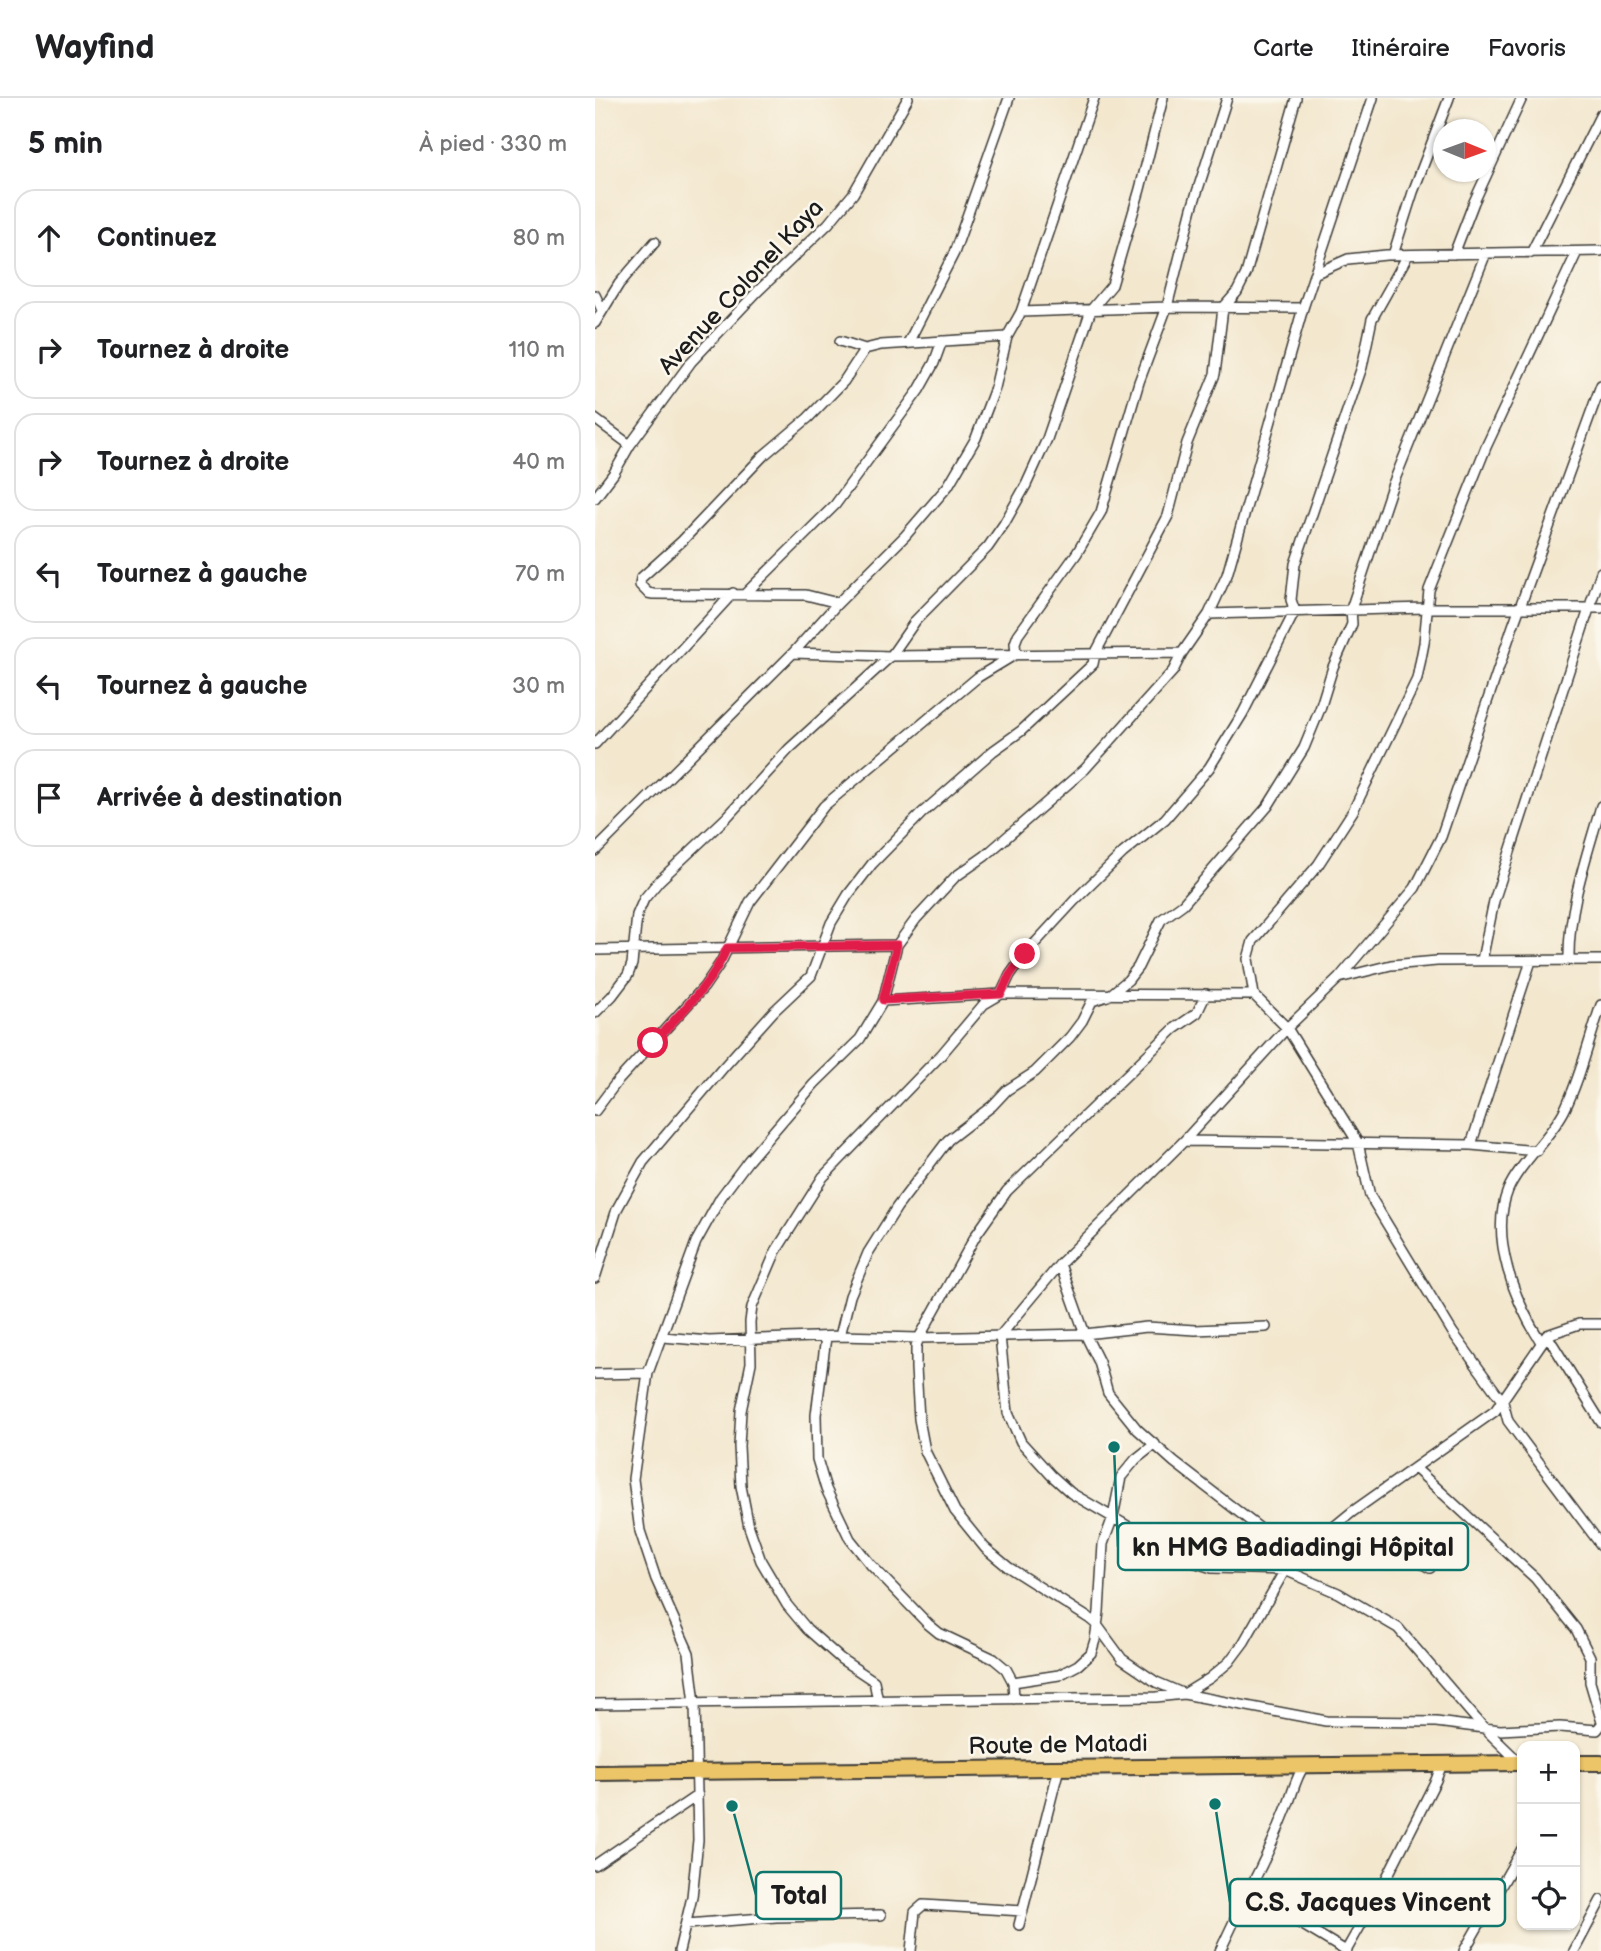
<!DOCTYPE html>
<html lang="fr">
<meta charset="utf-8">
<style>
:root{--surface:#fff;--page:#f6f6f6;--text:#202124;--muted:#757577;--line:#e0e0e0}
body{margin:0;font-family:"Balsamiq Sans",sans-serif;background:var(--page);color:var(--text)}
.controls{position:absolute;right:21px;bottom:21px;display:grid;overflow:hidden;border-radius:14px;box-shadow:0 2px 5px #0004}
.controls button{width:63px;height:63px;display:grid;place-items:center;padding:0;border:0;border-bottom:2px solid var(--line);background:var(--surface);color:var(--text);font:35px sans-serif}
.compass{position:absolute;left:838px;top:21px;width:63px;height:63px;border-radius:50%;background:var(--surface);box-shadow:0 2px 5px #0004;rotate:91deg}
.stop{position:absolute;width:21px;height:21px;margin:-16px;border:5px solid #e11d48;border-radius:50%;background:#fff}
.stop.end{background:#e11d48;border-color:#fff;box-shadow:0 2px 7px #0008}
.list{margin:0;padding:0;list-style:none}
h2{display:flex;justify-content:space-between;align-items:center;height:91px;margin:0;padding:0 28px;font-size:30px}
h2 small{font-size:23px;font-weight:400;color:var(--muted)}
.list li{display:grid;grid-template-columns:46px 1fr auto;gap:21px;align-items:center;box-sizing:border-box;height:98px;margin:0 14px 14px;padding:0 14px;border:2px solid var(--line);border-radius:21px}
.list b{display:block;font-size:26px;white-space:nowrap}
.list em{font-size:23px;font-style:normal;color:var(--muted)}
.icon{flex:none;width:38px;height:38px;fill:none;stroke:currentColor;stroke-width:2;stroke-linecap:round;stroke-linejoin:round}
.map{position:relative;flex:none;width:1006px;height:1853px;overflow:hidden}
header{display:flex;align-items:center;gap:42px;box-sizing:border-box;height:98px;padding:0 35px;background:var(--surface);border-bottom:2px solid var(--line)}
header strong{font-size:33px}
nav{display:flex;gap:38px;margin-inline-start:auto;font-size:24px}
main{display:flex}
aside{flex:1;background:var(--surface)}
.map>svg:first-child{display:block}
</style>
<header>
<strong>Wayfind</strong>
<nav><a>Carte</a><a>Itinéraire</a><a>Favoris</a></nav>
</header>
<main>
<aside>
<h2>5 min<small>À pied · 330 m</small></h2>
<ul class="list">
<li><svg class="icon" aria-label="ahead" viewBox="0 0 24 24"><path d="M12 20V5M6 11l6-6 6 6"/></svg><div><b>Continuez</b></div><em>80 m</em></li>
<li><svg class="icon" aria-label="right" viewBox="0 0 24 24"><path d="M7 20v-9h11M14 6l5 5-5 5"/></svg><div><b>Tournez à droite</b></div><em>110 m</em></li>
<li><svg class="icon" aria-label="right" viewBox="0 0 24 24"><path d="M7 20v-9h11M14 6l5 5-5 5"/></svg><div><b>Tournez à droite</b></div><em>40 m</em></li>
<li><svg class="icon" aria-label="left" viewBox="0 0 24 24"><path d="M17 20v-9H6M10 6l-5 5 5 5"/></svg><div><b>Tournez à gauche</b></div><em>70 m</em></li>
<li><svg class="icon" aria-label="left" viewBox="0 0 24 24"><path d="M17 20v-9H6M10 6l-5 5 5 5"/></svg><div><b>Tournez à gauche</b></div><em>30 m</em></li>
<li><svg class="icon" aria-label="arrive" viewBox="0 0 24 24"><path d="M6 21V4h12l-3 4 3 4H6"/></svg><div><b>Arrivée à destination</b></div></li>
</ul>
</aside>
<div class="map">
<svg width="1006" height="1853" viewBox="0 0 1006 1853">
<rect width="100%" height="100%" fill="#fbf7ec"/>
<filter id="ink" filterUnits="userSpaceOnUse"><feTurbulence type="fractalNoise" baseFrequency=".0143" numOctaves="2"/><feDisplacementMap in="SourceGraphic" scale="14" xChannelSelector="R" yChannelSelector="G"/><feConvolveMatrix kernelMatrix="1 2 1 2 8 2 1 2 1" color-interpolation-filters="sRGB"/></filter>
<filter id="wash" filterUnits="userSpaceOnUse"><feTurbulence type="fractalNoise" baseFrequency=".00686" numOctaves="4" result="noise"/><feDisplacementMap in="SourceGraphic" scale="28" xChannelSelector="R" yChannelSelector="G"/><feGaussianBlur stdDeviation="1.57" result="paint"/><feColorMatrix in="noise" values="0 0 0 0 0 0 0 0 0 0 0 0 0 0 0 0 0 1.4 0 .05"/><feComposite in="paint" operator="in"/></filter>
<g filter="url(#wash)">
<rect width="100%" height="100%" fill="#f3e7ce"/>
</g>
<g filter="url(#ink)">
<g fill="none" stroke-linecap="round" stroke-linejoin="round">
<defs>
<path id="minor" d="M 936,155 L 1006,16
M 859,156 L 879,104 L 927,0
M 798,157 L 818,94 L 854,0
M 719,176 L 753,161 L 791,157 L 1006,153
M 0,197 L 7,212
M 426,214 L 572,209 L 708,210
M 0,225 L 24,186 L 60,144
M 245,243 L 270,251 L 286,247 L 412,239
M 313,245 L 359,155 L 414,0
M 0,321 L 35,347
M 0,400 L 19,375 L 35,347 L 96,264 L 162,194 L 233,126 L 258,96 L 313,0
M 151,495 L 240,407 L 324,292 L 339,265 L 347,243
M 243,505 L 211,497 L 58,496 L 53,495 L 45,487 L 46,480 L 87,443 L 168,358 L 213,320 L 249,283 L 270,251
M 614,516 L 831,510 L 1006,510
M 198,555 L 296,558 L 587,555
M 0,646 L 138,495
M 0,753 L 198,555 L 243,505 L 310,438 L 353,388 L 381,340 L 400,290 L 412,239 L 426,214 L 499,0
M 0,852 L 302,847
M 887,862 L 899,803 L 1006,474
M 974,862 C 973,809 992,758 1006,708
M 744,880 L 796,867 L 842,863 L 1006,862
M 611,896 L 602,915 L 579,931 L 412,1093 L 381,1137 L 324,1240 L 321,1248 L 321,1270 L 324,1321 L 330,1353 L 360,1413 L 390,1450 L 413,1469 L 495,1521 L 502,1527 L 527,1561 L 561,1584 L 589,1596 L 731,1623 L 841,1624 L 905,1632 L 965,1629 L 1002,1632 L 1006,1627
M 659,897 L 653,861 L 658,843 L 723,767 L 758,713 L 822,581 L 829,545 L 834,492 L 891,349 L 982,154
M 288,903 L 406,896 L 659,897 L 692,930 L 763,1045 L 775,1098 L 858,1235 L 908,1304 L 913,1323 L 1006,1447
M 0,915 L 17,898 L 33,877 L 37,866 L 42,817 L 49,801 L 64,783 L 132,719 L 194,651 L 296,558 L 321,522 L 393,449 L 409,426 L 431,387 L 452,341 L 496,212 L 517,187 L 545,91 L 568,0
M 0,1013 L 21,985 L 109,889 L 126,864 L 155,804 L 229,708 L 383,579 L 421,556 L 420,545 L 423,537 L 482,455 L 506,414 L 544,284 L 572,209 L 597,110 L 632,0
M 589,1043 L 876,1047 L 942,1053
M 876,1047 L 936,863
M 465,1166 L 490,1236 L 504,1264 L 513,1295 L 542,1331 L 579,1364 L 702,1459
M 0,1180 L 22,1111 L 48,1064 L 127,971 L 178,914 L 216,878 L 236,825 L 253,797 L 277,766 L 327,715 L 398,653 L 426,633 L 498,566 L 500,556 L 573,418 L 592,345 L 620,276 L 628,210 L 642,194 L 651,176 L 701,0
M 952,1237 L 1006,1324
M 245,1238 L 255,1198 L 273,1155 L 302,1109 L 353,1042 L 397,1008 L 412,992 L 440,974 L 475,939 L 487,923 L 497,903 L 515,897 L 533,882 L 543,869 L 566,822 L 588,806 L 673,708 L 709,650 L 725,611 L 738,569 L 757,526 L 756,511 L 796,391 L 891,155
M 68,1239 L 114,1243 L 245,1238 L 324,1240 L 490,1236 L 552,1229 L 600,1232 L 671,1229
M 231,1239 L 221,1317 L 222,1361 L 231,1391 L 255,1441 L 276,1467 L 333,1526 L 344,1535 L 399,1561 L 411,1571 L 418,1584 L 419,1601
M 946,1244 C 920,1204 894,1139 913,1092 C 924,1066 955,1040 969,1013 C 985,981 994,942 1006,907
M 0,1276 L 53,1275
M 820,1370 L 940,1480 L 981,1531 L 995,1559 L 995,1584 L 1006,1621
M 729,1437 L 786,1446 L 806,1454 L 835,1470
M 418,1584 L 464,1577 L 483,1567 L 496,1555 L 500,1542 L 504,1514 L 508,1446 L 518,1419 L 526,1379 L 541,1361 L 560,1346
M 283,1603 L 279,1583 L 246,1561 L 212,1531 L 192,1507 L 166,1463 L 154,1429 L 146,1388 L 144,1348 L 146,1313 L 156,1265 L 155,1224 L 157,1209 L 181,1153 L 228,1079 L 346,957 L 389,906 L 406,896 L 415,877 L 430,856 L 480,802 L 528,755 L 570,721 L 614,670 L 648,615 L 700,513 L 696,502 L 700,466 L 767,269 L 777,221 L 813,157
M 0,1606 L 561,1599 L 589,1596 L 615,1580 L 634,1564 L 649,1544 L 690,1472 L 702,1459 L 757,1414 L 900,1313 L 952,1237 L 984,1226 L 1006,1226
M 925,1665 L 888,1629 L 803,1530 L 743,1495 L 690,1472 L 617,1470 L 589,1461 L 476,1395 L 456,1377 L 426,1344 L 413,1315 L 405,1238 L 465,1166 L 589,1043 L 692,930 L 744,880 L 820,790 L 846,739 L 918,528 L 1006,287
M 709,1668 C 700,1681 698,1695 692,1709 C 681,1737 668,1766 653,1794 L 751,1853
M 0,1767 L 103,1697
M 92,1826 L 181,1819 L 286,1817
M 424,1827 L 464,1670
M 84,1853 L 97,1799 L 103,1742 L 100,1605 L 94,1555 L 61,1481 L 45,1433 L 38,1381 L 53,1275 L 101,1144 L 126,1099 L 153,1063 L 219,986 L 265,941 L 288,903 L 302,847 L 321,821 L 360,779 L 390,758 L 490,671 L 578,573 L 587,555 L 614,516 L 632,477 L 708,210 L 778,0
M 316,1853 L 320,1814 L 328,1807 L 428,1813
M 625,1853 L 653,1794
M 751,1853 L 785,1793 L 841,1682 L 847,1666
M 869,1853 L 927,1751
M 979,1853 L 1006,1802"/>
<path id="trunk" d="M 980,1665 L 1006,1665
M 0,1675 L 927,1665"/>
</defs>
<use href="#minor" stroke="#3c3a37" stroke-width="12"/>
<use href="#trunk" stroke="#3c3a37" stroke-width="18"/>
<use href="#minor" stroke="#fff" stroke-width="9"/>
<use href="#trunk" stroke="#edc569" stroke-width="14"/>
</g>
</g>
<g fill="none" stroke-linecap="round" stroke-linejoin="round" filter="url(#ink)">
<path stroke="#e11d48" stroke-width="9" d="M 58,945 C 85,915 116,888 132,850 L 302,847 L 288,902 L 406,896 L 415,877 L 430,856"/>
</g>
<g text-anchor="middle" dominant-baseline="central" stroke-width="5" stroke-linejoin="round" paint-order="stroke">
<g font-size="24" fill="#1c1c1c" stroke="#fbf7ec">
<text transform="translate(146 189) rotate(-47)">Avenue Colonel Kaya</text>
<text transform="translate(463 1647) rotate(-1)">Route de Matadi</text>
</g>
</g>
<path fill="none" stroke="#0f766e" stroke-width="2.5" d="M519 1349L523 1449M137 1708L161 1797M620 1706L635 1804"/>
<g fill="#0f766e" stroke="#fbf7ec" stroke-width="2.5">
<circle cx="519" cy="1349" r="7"/>
<circle cx="137" cy="1708" r="7"/>
<circle cx="620" cy="1706" r="7"/>
</g>
<g fill="#fbf7ec" stroke="#0f766e" stroke-width="2.5">
<rect x="523" y="1425" width="350" height="47" rx="7"/>
<rect x="161" y="1774" width="85" height="47" rx="7"/>
<rect x="635" y="1781" width="275" height="47" rx="7"/>
</g>
<g font-size="26" text-anchor="middle" font-weight="bold" fill="#1c1c1c">
<text x="698" y="1458">kn HMG Badiadingi Hôpital</text>
<text x="204" y="1806">Total</text>
<text x="773" y="1813">C.S. Jacques Vincent</text>
</g>
</svg>
<div class="controls">
<button>+</button>
<button>−</button>
<button><svg class="icon" aria-label="locate" viewBox="0 0 24 24"><circle cx="12" cy="12" r="6"/><path d="M12 2v4M12 18v4M2 12h4M18 12h4"/></svg></button>
</div>
<svg class="compass" viewBox="-18 -18 36 36"><path d="M0-13l5 13h-10z" fill="#e53935"/><path d="M0 13l5-13h-10z" fill="#757577"/></svg>
<div class="stop" style="left:58px;top:945px"></div>
<div class="stop end" style="left:430px;top:856px"></div>
</div>
</main>
